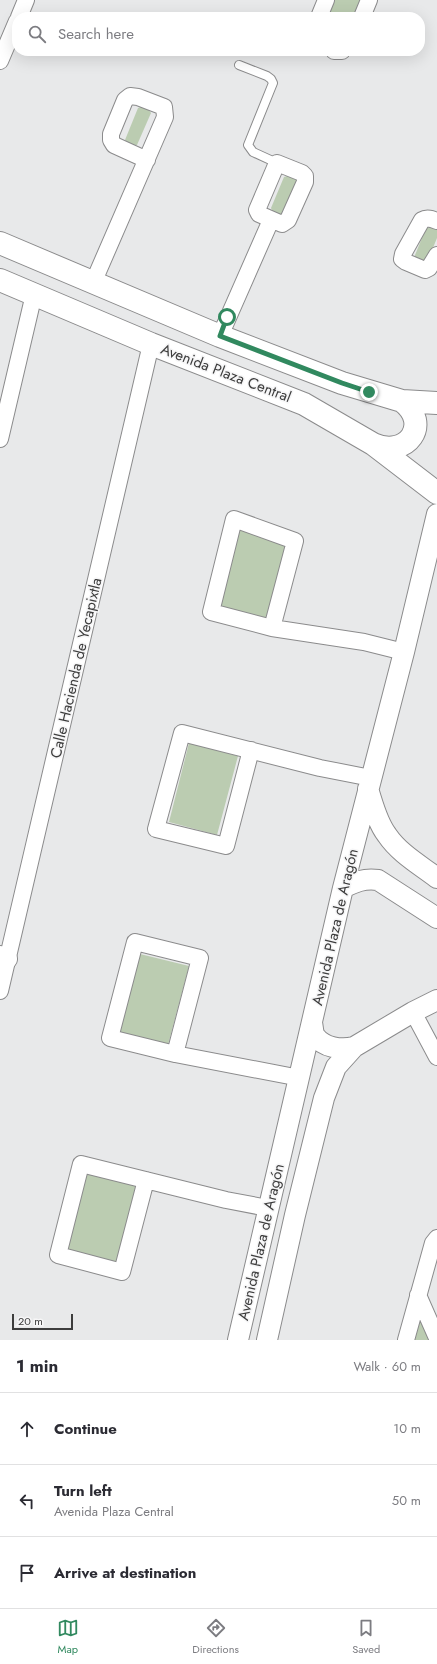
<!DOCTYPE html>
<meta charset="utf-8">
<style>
:root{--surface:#fff;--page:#f2f2f3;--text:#2b2b33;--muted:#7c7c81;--line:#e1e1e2;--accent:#31895f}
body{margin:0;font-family:Jost,sans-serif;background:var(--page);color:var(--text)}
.scale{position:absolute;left:12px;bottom:10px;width:61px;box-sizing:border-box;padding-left:4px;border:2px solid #3d3d3d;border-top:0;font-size:11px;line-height:14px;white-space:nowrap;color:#3d3d3d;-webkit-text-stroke:3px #f6f6f7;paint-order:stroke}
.stop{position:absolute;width:12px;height:12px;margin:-9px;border:3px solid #31895f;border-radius:50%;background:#fff}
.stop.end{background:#31895f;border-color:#fff;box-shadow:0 1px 4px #0008}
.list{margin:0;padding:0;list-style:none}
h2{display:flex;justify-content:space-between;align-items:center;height:52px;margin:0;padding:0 16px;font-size:17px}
h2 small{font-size:13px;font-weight:400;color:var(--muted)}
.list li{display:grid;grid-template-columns:26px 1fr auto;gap:12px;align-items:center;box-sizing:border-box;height:72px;padding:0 16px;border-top:1px solid var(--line)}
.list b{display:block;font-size:15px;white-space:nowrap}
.list p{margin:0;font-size:13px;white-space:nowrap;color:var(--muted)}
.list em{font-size:13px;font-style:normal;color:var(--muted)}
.icon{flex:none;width:22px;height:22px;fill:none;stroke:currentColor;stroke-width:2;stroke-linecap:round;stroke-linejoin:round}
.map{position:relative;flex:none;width:437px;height:1340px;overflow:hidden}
.search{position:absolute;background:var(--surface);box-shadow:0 4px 16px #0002;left:12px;right:12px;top:12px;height:44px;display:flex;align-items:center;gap:10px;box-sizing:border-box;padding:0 14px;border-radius:16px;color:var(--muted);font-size:15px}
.sheet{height:268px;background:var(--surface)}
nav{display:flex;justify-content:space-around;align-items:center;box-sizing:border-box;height:56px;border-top:1px solid var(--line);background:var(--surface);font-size:11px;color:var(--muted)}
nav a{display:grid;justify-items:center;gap:2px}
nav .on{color:var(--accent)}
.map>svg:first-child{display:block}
</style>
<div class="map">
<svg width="437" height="1340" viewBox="0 0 437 1340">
<rect width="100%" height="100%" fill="#e8e9ea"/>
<path fill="#bbccb1" d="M 332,0 L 364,0 L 357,17 L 325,17 Z
M 143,106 L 148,109 L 151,113 L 137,145 L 131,147 L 127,145 L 125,140 L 138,108 Z
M 290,175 L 295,177 L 297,182 L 284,214 C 277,216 274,215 271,208 L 284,177 Z
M 432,226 L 437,228 L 437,238 L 426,265 L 413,260 L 426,228 Z
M 239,526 L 287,544 L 267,619 L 218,607 Z
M 189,743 L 238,756 L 217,835 L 169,822 Z
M 140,954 L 189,966 L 168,1045 L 119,1032 Z
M 87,1172 L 136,1185 L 116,1264 L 66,1251 Z
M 418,1317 L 423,1320 L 431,1340 L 410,1340 Z"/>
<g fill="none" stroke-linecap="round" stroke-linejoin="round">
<defs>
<path id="service" d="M 239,65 L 267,76 L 271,79 L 273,83 L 248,145 L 253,152 L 277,163"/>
<path id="minor" d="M 19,17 L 26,0
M 319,17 L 326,0
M 362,17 L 369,0
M 334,51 L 342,51
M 0,61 L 17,21
M 277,163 L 302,173 L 305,176 L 305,182 L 288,220 L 282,224 L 259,214 L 257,210 Z
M 437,221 C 432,219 427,217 422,220 L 403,254 L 402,259 L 406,262 L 425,270 L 429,268 L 437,255
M 93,283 L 165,117 L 164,107 L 138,97 L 130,96 L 125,100 L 111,134 L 111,140 L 114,145 L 147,160
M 220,336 L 271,220
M 0,439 L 34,294
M 272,628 L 295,541 L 234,519 L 211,612 L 272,628 L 364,642 L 404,652
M 251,750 L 226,846 L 156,829 L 182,733 L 320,768 L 371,778
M 0,991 L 151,344
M 413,1012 L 437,1057
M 175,1054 L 200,958 L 135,942 L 110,1038 L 175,1054 L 300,1078
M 146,1180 L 122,1272 L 58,1255 L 81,1164 L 226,1200 L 268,1208
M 418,1295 L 437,1338
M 406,1340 L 433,1243 L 437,1238"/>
<path id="tertiary" d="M 368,789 C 373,804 377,822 387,835 C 399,853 420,865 437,878
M 343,888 C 355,882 364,878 378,880 L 437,918
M 0,956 L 7,959
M 312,1023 C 313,1027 313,1033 315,1036 C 324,1048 341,1050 354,1047
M 238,1340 L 343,888 L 404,652 L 437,514
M 267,1340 L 295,1215 L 324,1098 L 336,1067 L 354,1047 L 413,1012 L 437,1000"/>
<path id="secondary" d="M 0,243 L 220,336 L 342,383 L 402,401 L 437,403
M 0,280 L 151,344 L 304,404 L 373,444 L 437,493
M 373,444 C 407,459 432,424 402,401"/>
</defs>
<use href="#service" stroke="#8b8b8c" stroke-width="10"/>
<use href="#minor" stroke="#8b8b8c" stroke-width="18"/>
<use href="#tertiary" stroke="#8b8b8c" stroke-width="22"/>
<use href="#secondary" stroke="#8b8b8c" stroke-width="24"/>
<use href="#service" stroke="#fff" stroke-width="8"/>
<use href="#minor" stroke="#fff" stroke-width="16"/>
<use href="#tertiary" stroke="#fff" stroke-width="20"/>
<use href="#secondary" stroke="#fff" stroke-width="22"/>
</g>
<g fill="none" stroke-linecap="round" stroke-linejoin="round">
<path stroke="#31895f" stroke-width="5" d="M 227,317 L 220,336 L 342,383 L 369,392"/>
</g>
<g text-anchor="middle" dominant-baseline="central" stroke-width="3" stroke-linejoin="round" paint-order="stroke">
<g font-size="15" fill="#3d3d3d" stroke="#f6f6f7">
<text transform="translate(226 373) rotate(21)">Avenida Plaza Central</text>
<text transform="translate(76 668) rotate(-77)">Calle Hacienda de Yecapixtla</text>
<text transform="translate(335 927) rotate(-77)">Avenida Plaza de Aragón</text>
<text transform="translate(261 1242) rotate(-77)">Avenida Plaza de Aragón</text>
</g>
</g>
</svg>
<div class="scale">20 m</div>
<div class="stop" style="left:227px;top:317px"></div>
<div class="stop end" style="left:369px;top:392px"></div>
<div class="search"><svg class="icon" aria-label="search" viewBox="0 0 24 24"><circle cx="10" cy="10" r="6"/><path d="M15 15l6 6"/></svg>Search here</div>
</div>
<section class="sheet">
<h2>1 min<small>Walk · 60 m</small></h2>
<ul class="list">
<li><svg class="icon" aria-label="ahead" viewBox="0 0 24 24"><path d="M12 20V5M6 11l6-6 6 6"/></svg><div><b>Continue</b></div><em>10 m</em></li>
<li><svg class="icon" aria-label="left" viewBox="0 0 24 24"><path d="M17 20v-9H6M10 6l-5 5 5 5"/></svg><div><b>Turn left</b><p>Avenida Plaza Central</p></div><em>50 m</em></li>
<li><svg class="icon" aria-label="arrive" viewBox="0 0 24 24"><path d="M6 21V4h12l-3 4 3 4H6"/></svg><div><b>Arrive at destination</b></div></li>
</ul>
</section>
<nav>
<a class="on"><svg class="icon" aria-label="map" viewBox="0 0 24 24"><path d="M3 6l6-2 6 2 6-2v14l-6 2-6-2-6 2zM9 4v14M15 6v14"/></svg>Map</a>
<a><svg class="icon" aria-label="directions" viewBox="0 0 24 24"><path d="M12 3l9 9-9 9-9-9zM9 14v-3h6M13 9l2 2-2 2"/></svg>Directions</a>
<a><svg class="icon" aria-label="saved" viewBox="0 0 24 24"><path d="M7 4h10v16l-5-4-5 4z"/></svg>Saved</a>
</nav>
